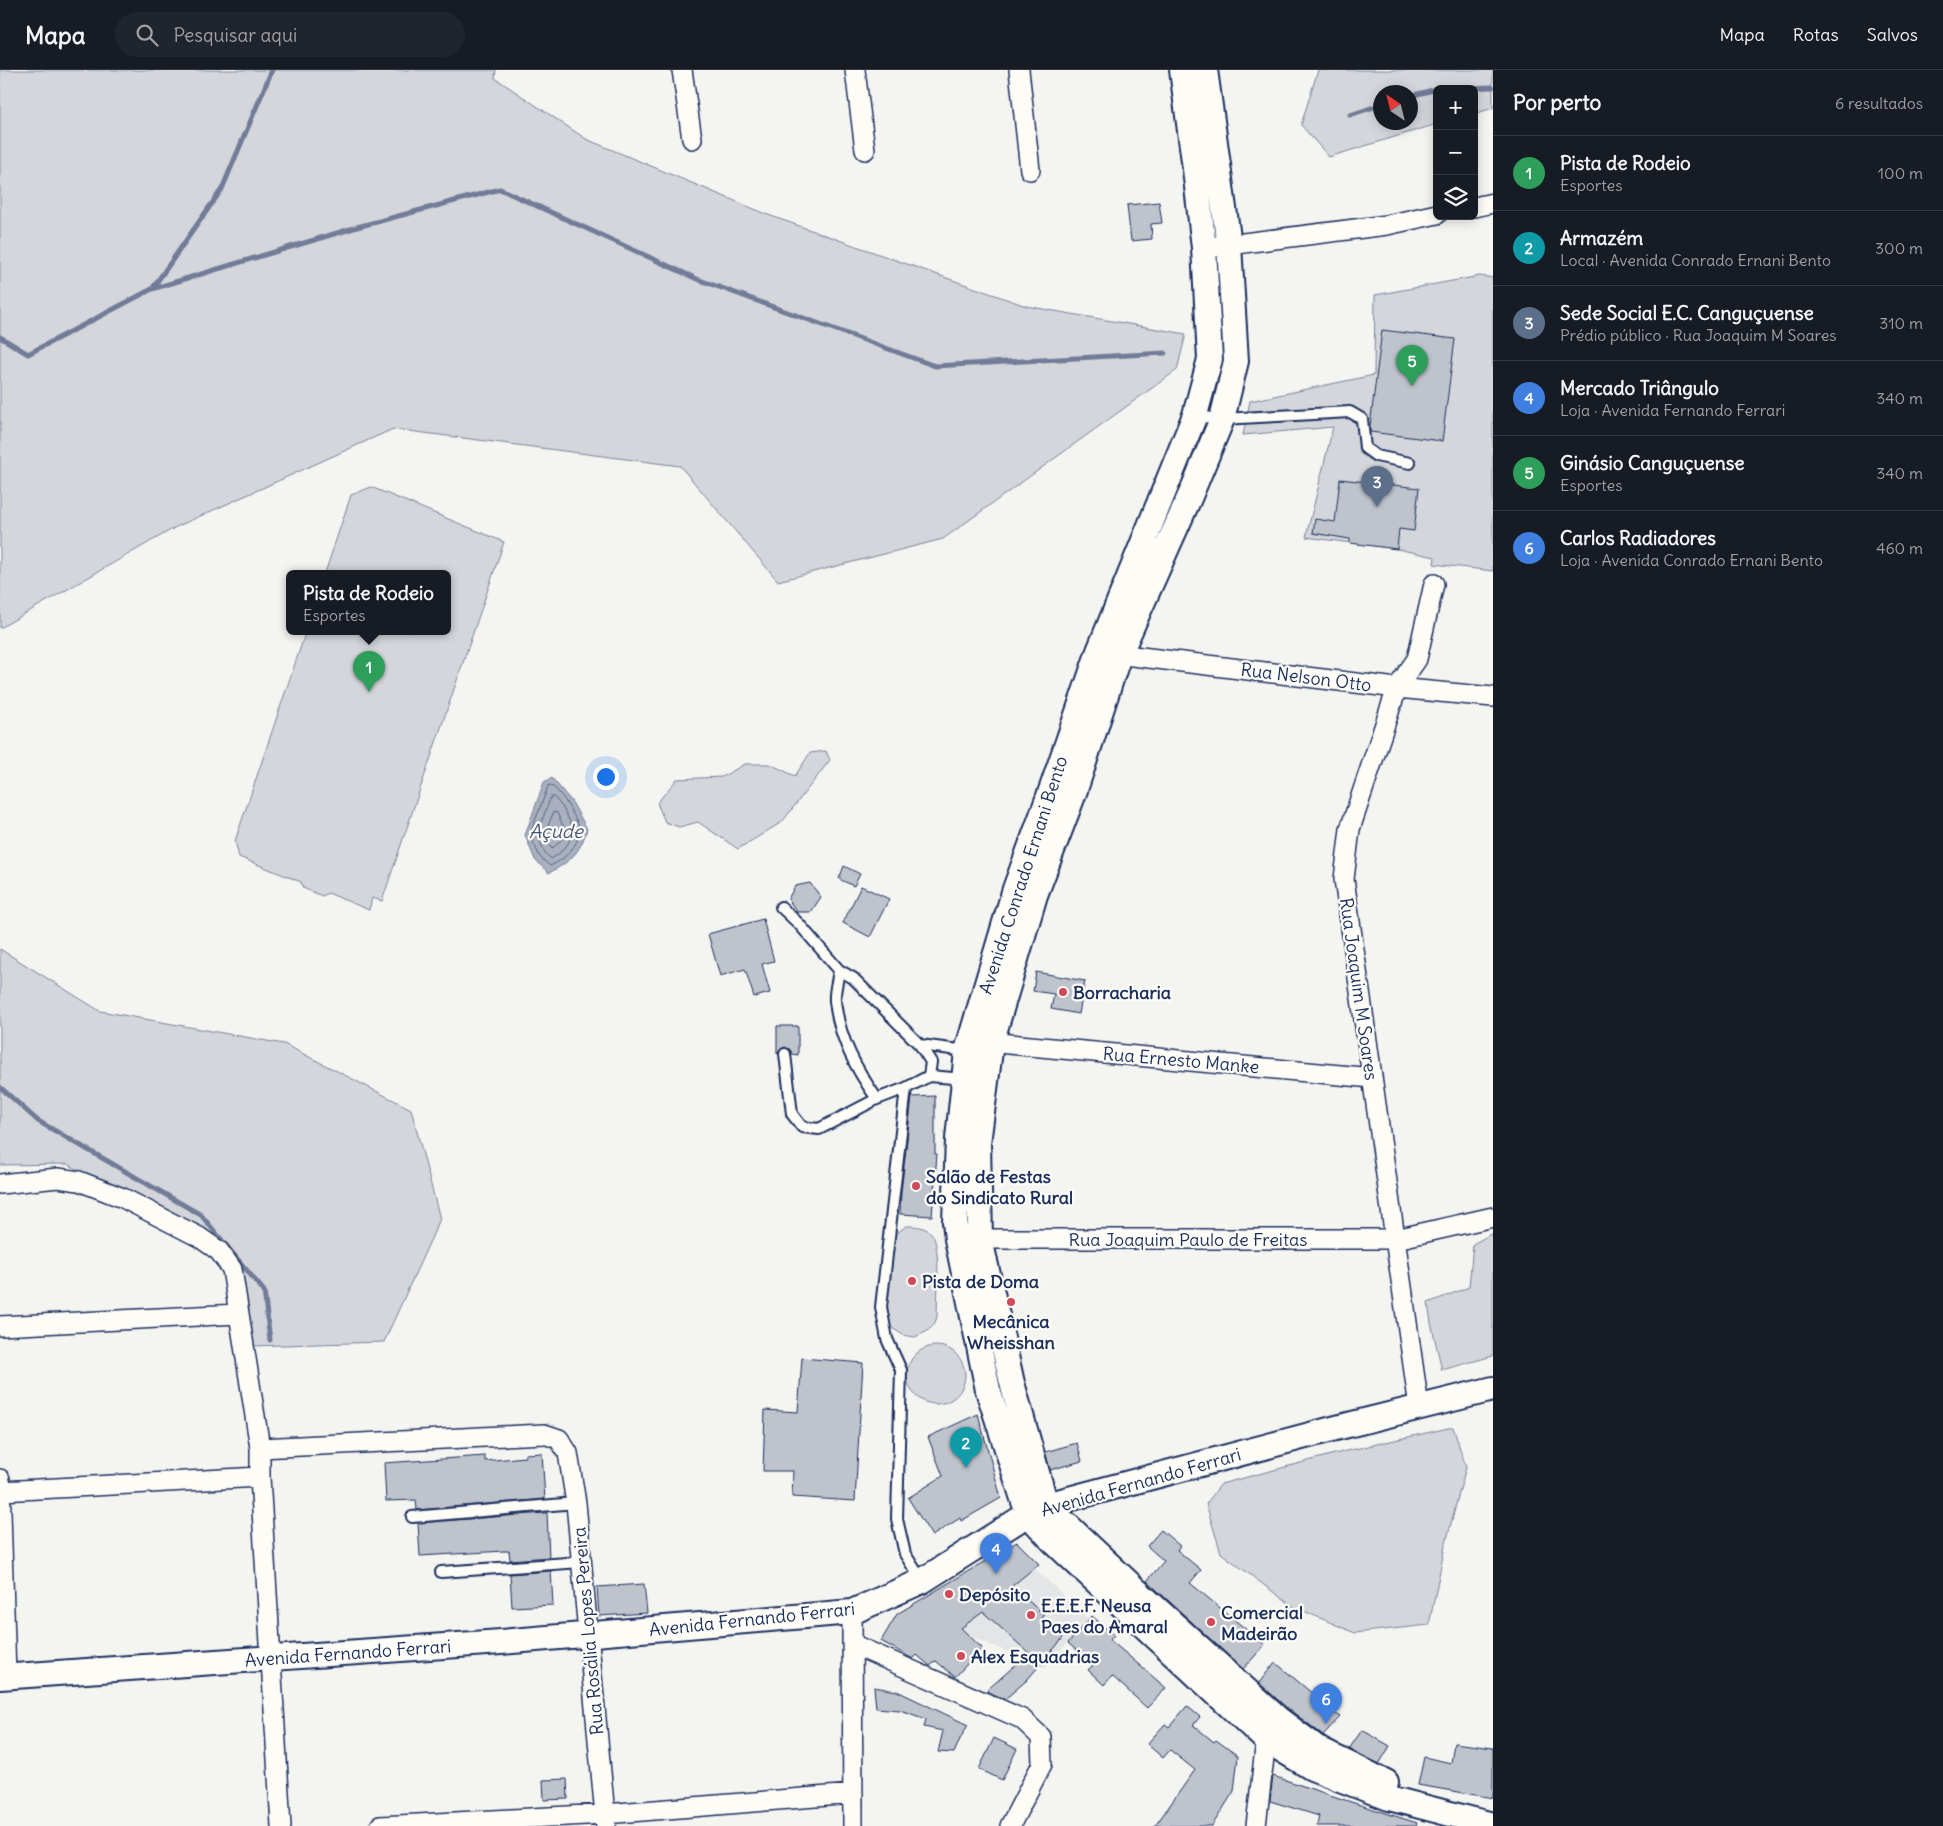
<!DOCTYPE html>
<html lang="pt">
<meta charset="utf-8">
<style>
:root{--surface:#171b24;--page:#20242c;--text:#f1f3f6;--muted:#9ea1a6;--line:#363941;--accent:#b45309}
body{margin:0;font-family:Delius,sans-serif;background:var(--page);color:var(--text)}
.controls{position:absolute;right:15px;top:15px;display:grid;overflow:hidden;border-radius:8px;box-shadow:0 2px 12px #0003}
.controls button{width:45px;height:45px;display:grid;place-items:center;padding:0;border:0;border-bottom:1px solid var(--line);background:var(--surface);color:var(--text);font:25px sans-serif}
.compass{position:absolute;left:1373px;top:15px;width:45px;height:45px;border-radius:50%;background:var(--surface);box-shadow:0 2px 12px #0003;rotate:325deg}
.you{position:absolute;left:605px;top:706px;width:18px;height:18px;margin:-12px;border:4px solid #fff;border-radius:50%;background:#1a73e8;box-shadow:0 0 0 8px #1a73e833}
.badge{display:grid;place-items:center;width:32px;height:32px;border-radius:50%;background:var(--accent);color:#fff;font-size:16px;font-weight:700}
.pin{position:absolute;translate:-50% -41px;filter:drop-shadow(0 1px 2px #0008)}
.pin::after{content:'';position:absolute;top:26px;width:18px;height:15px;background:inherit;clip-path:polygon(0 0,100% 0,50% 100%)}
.popup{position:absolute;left:286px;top:500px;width:165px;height:65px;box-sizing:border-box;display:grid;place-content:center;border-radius:8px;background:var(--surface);filter:drop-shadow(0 1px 4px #0005);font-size:16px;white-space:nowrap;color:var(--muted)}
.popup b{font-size:19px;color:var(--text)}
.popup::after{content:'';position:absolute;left:50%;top:100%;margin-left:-10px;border:10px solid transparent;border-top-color:var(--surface)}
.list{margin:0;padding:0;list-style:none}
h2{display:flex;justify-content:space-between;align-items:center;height:65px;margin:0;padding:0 20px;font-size:21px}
h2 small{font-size:16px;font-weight:400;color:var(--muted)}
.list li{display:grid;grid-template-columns:32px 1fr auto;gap:15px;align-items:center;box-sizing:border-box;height:75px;padding:0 20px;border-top:1px solid var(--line)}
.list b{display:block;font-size:19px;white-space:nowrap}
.list p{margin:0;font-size:16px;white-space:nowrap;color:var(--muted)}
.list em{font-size:16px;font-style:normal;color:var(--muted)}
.icon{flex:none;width:28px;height:28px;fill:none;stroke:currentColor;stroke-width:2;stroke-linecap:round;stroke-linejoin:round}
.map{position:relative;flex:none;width:1493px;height:1756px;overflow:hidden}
header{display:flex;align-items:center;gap:30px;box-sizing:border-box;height:70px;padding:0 25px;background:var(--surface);border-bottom:1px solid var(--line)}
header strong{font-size:24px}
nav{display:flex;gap:28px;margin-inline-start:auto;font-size:18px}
.search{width:350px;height:45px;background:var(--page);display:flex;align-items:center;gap:12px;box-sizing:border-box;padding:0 18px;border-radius:28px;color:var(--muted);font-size:19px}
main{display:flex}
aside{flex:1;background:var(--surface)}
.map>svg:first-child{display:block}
</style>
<header>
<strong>Mapa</strong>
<div class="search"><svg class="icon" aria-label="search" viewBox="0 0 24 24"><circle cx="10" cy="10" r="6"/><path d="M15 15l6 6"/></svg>Pesquisar aqui</div>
<nav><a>Mapa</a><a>Rotas</a><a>Salvos</a></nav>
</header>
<main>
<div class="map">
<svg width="1493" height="1756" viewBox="0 0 1493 1756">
<rect width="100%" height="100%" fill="#f4f4f1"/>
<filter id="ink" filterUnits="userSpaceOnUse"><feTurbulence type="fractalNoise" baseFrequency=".02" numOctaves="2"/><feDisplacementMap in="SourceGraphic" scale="10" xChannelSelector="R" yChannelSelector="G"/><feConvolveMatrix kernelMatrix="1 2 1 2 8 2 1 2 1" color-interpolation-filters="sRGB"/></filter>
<g filter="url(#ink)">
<path fill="#e4e5e6" d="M 1034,1498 L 1089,1549 L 1045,1598 L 958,1561 Z"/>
<path fill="#d4d6db" stroke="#78829c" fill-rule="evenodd" d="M 0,0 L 496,0 L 495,8 L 586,69 L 771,146 L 1026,236 L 1186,264 L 1177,300 L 943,469 L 778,511 L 680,396 L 393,359 L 176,457 L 0,558 Z
M 1318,0 L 1493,0 L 1493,38 L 1474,44 L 1474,19 L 1437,19 L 1437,54 L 1329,87 L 1301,55 ZM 1380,22 L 1410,22 L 1410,52 L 1380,52 Z
M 1480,206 L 1493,208 L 1493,501 L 1434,494 L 1435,487 L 1397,479 L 1306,467 L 1333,357 L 1243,365 L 1250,331 L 1374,305 L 1375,225 Z
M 371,417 L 504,472 L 382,831 L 372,828 L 369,840 L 328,823 L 322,826 L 303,818 L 301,812 L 239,787 L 235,771 L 306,561 L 448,561 L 448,503 L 325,503 L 351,425 Z
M 826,681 L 830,690 L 782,752 L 738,779 L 698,752 L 679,757 L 665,752 L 657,733 L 677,709 L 722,707 L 745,694 L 770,694 L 795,706 L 810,683 Z
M 0,879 L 100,941 L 284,974 L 411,1039 L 440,1149 L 384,1272 L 251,1276 L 229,1179 L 67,1094 L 0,1095 Z
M 906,1156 C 915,1156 925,1156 932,1164 C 941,1176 937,1229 937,1247 L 934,1255 L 926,1262 L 915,1267 L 903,1265 L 892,1258 L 885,1243 L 892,1167 Z
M 1493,1163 L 1493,1286 L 1442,1300 L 1431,1253 L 1428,1233 L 1469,1217 L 1473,1174 Z
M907 1305a29 29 0 1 1 58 0a29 29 0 1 1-58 0Z
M 1453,1357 L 1466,1397 L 1445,1476 L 1429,1555 L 1355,1563 L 1292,1536 L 1221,1483 L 1206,1434 L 1221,1414 L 1346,1381 Z"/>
<path fill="#aab0bf" stroke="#717c98" d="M 552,708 L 572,732 L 587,759 C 580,783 571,791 549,803 L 535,790 L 525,765 L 544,712 Z"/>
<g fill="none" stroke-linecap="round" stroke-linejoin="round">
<path stroke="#546385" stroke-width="1" d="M 549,715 C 560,717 576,749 581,760 C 577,776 566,789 550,796 L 540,787 L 530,765 Z
M 551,727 L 554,727 L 563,738 L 574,760 C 571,772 562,783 551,789 L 545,783 L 537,765 Z
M 554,742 L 557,743 L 566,762 L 565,766 L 552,779 L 545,764 Z"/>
<path stroke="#717c98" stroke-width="5" d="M 1439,19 L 1493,17
M 1410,26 L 1437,19
M 1350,45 L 1380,35
M 152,219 L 357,157 L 500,119 L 697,209 L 935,296 L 1165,283
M 0,267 L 28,284 L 152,219 L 222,119 L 272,0
M 0,1017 L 38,1051 L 201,1145 L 264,1221 L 270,1270"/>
</g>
<path fill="#bfc3cc" stroke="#1b2f5e" d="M 1159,132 L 1162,153 L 1151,154 L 1152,169 L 1131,171 L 1127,135 Z
M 1382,260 L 1455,269 L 1442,371 L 1370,362 L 1370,356 Z
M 1340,409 L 1419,418 L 1414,461 L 1399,459 L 1397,479 L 1350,473 L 1350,469 L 1313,463 L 1315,449 L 1335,452 Z
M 844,796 L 860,804 L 854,816 L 839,809 Z
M 810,813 L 821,827 L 811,842 L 797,842 L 788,829 L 795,816 Z
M 861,816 L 889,829 L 870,867 L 843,853 Z
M 763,849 L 774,891 L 762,894 L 770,923 L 754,927 L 745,899 L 720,906 L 708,864 Z
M 1036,902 L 1085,911 L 1079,944 L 1051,939 L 1054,924 L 1033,921 Z
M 777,956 L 798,956 L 798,985 L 792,984 L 790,980 L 785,977 L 781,979 L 777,984 Z
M 935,1026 L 935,1084 L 937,1084 L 932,1146 L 900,1144 L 901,1122 L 912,1027 Z
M 802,1288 L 863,1293 L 855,1431 L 792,1427 L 793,1401 L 763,1401 L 765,1340 L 798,1342 Z
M 978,1344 L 1001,1428 L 961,1451 L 960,1448 L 932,1466 L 908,1428 L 943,1406 L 928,1367 Z
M 1077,1373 L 1082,1391 L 1050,1400 L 1045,1382 Z
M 542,1383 L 545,1429 L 417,1440 L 416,1430 L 386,1431 L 384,1393 L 485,1386 L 485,1391 L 525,1387 L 525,1384 Z
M 545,1443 L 547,1443 L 549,1487 L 510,1490 L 509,1481 L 504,1481 L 420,1486 L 418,1453 Z
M 1161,1460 L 1180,1476 L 1177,1480 L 1201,1500 L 1190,1513 L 1265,1575 L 1243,1599 L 1147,1511 L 1164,1491 L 1147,1476 Z
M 1017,1472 L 1039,1494 L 1012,1516 L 1044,1545 L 1041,1548 L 1063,1568 L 1027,1610 L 1005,1629 L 986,1621 L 1029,1583 L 983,1542 L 961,1558 L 982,1578 L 955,1607 L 936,1591 L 930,1596 L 917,1585 L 913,1589 L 881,1571 L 897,1544 Z
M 551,1501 L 553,1535 L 512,1537 L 510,1504 Z
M 644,1514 L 647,1543 L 599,1546 L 597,1517 Z
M 1092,1546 L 1114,1565 L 1110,1570 L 1166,1618 L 1147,1638 L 1112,1606 L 1104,1615 L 1088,1600 L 1093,1595 L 1068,1573 Z
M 1275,1592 L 1340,1647 L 1323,1665 L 1286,1637 L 1259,1613 Z
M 874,1617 L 897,1621 L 968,1655 L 960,1669 L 954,1683 L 938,1682 L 943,1661 L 924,1657 L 926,1649 L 900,1640 L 876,1638 Z
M 1187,1636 L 1200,1647 L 1193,1655 L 1214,1672 L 1216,1670 L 1238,1686 L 1234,1721 L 1212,1756 L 1155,1756 L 1195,1700 L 1170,1680 L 1163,1688 L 1147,1674 L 1165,1654 L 1169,1657 Z
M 1362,1660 L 1390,1676 L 1379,1694 L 1349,1679 Z
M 994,1668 L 1017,1679 L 1002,1710 L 979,1699 Z
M 1454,1673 L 1493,1678 L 1493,1728 L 1418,1715 L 1424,1687 L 1451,1693 Z
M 1273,1706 L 1351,1732 L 1417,1753 L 1416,1756 L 1317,1756 L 1319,1746 L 1270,1731 Z
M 567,1709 L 568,1729 L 544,1730 L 543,1710 Z"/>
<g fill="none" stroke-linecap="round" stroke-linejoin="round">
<defs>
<path id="service" d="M 1195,346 L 1222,349 L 1350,342 L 1362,349 L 1365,378 L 1376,386 L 1410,393
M 781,837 L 799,854 L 839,900 C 838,910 834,921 835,931 C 839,968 856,999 877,1029
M 839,900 L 853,908 L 920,975 L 931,992 L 929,1006
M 920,975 L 967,981
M 785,984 L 792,1044 L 802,1057 L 819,1059 L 877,1029 L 906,1018
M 412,1447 L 576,1433
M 441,1502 L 581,1492
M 922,1511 L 905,1484 L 897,1449 L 901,1300 L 887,1269 L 881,1237 L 906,1018 L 929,1006 L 965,1009"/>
<path id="minor" d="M 682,0 L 692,69
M 855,0 L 865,80
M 1019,0 L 1030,100
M 1474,137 L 1493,133
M 1204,178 L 1387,155 L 1437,144
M 1108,583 L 1397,618 L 1493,627
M 977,971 L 1372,1008
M 0,1114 L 58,1108 L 79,1111 L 123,1128 L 199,1167 L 219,1181 L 232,1199 L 260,1378 L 260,1407 L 281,1756
M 968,1169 L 1396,1169 L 1493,1147
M 0,1256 L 238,1244
M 1419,1337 L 1344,809 L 1350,759 L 1397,618 L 1417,589 L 1434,514
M 260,1378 L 544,1364 L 559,1369 L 568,1383 L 576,1433 L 606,1756
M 0,1409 L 6,1606
M 1,1421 L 260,1407
M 852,1542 L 853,1756
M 852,1574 L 1022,1649 L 1041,1667 L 1042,1694 L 1010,1756
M 380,1756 L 605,1744 L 853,1724
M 1256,1756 L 1266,1670 L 1271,1659"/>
<path id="tertiary" d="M 1182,0 L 1195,99 L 1204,178 L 1210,289 L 1195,345 L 1099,581 L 1052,718 L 1015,819 L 967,981 L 958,1069 L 955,1152 L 957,1169 L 988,1320 L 1028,1444 L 1053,1471 L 1266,1670 L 1312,1698 L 1389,1728 L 1493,1755
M 1205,0 L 1229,175 L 1236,291 L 1222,349 L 1190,426 L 1119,585 L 1074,723 L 1035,825 L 991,973 L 978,1073 L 980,1169 L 1012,1313 L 1046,1435 L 1137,1521 L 1277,1648 L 1321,1681 L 1386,1712
M 0,1607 L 501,1572 L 852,1542 L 922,1511 L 1028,1444 L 1046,1435 L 1336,1358 L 1493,1319"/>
</defs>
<use href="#service" stroke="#1b2f5e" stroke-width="14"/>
<use href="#minor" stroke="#1b2f5e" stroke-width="22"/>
<use href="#tertiary" stroke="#1b2f5e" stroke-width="28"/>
<use href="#service" stroke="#fdfcf7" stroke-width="10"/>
<use href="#minor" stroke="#fdfcf7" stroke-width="19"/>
<use href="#tertiary" stroke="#fdfcf7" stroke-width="24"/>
</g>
</g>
<g fill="#d1495b" stroke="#fdfcf7" stroke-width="2">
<circle cx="1063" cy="922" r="5"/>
<circle cx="916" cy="1116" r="5"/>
<circle cx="912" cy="1211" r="5"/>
<circle cx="1011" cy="1232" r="5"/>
<circle cx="949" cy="1524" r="5"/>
<circle cx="1031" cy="1545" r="5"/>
<circle cx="1211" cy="1552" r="5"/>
<circle cx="961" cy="1586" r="5"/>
</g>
<g text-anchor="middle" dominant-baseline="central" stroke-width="4.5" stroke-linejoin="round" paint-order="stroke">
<g font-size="18" fill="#1b2f5e" stroke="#fdfcf7">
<text transform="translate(1306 607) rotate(7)">Rua Nelson Otto</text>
<text transform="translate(1023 805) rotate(-72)">Avenida Conrado Ernani Bento</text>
<text transform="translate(1359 919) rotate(82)">Rua Joaquim M Soares</text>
<text transform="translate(1181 990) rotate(5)">Rua Ernesto Manke</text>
<text x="1188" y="1169">Rua Joaquim Paulo de Freitas</text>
<text transform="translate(1141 1412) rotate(-16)">Avenida Fernando Ferrari</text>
<text transform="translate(752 1549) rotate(-6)">Avenida Fernando Ferrari</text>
<text transform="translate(588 1561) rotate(-95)">Rua Rosália Lopes Pereira</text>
<text transform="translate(348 1583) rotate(-4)">Avenida Fernando Ferrari</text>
</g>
<g font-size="18" font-weight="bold" fill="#1b2f5e" stroke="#fdfcf7" text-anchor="start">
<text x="1073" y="922">Borracharia</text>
<text x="926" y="1106">Salão de Festas<tspan x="926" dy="21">do Sindicato Rural</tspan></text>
<text x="922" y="1211">Pista de Doma</text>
<text x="1011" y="1251" text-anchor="middle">Mecânica<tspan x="1011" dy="21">Wheisshan</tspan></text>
<text x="959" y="1524">Depósito</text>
<text x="1041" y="1535">E.E.E.F. Neusa<tspan x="1041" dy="21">Paes do Amaral</tspan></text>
<text x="1221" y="1542">Comercial<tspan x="1221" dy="21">Madeirão</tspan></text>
<text x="971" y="1586">Alex Esquadrias</text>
</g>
<g font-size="19" font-style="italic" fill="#46567b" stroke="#fdfcf7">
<text x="556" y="761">Açude</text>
</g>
</g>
</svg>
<div class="controls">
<button>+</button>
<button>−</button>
<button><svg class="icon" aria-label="layers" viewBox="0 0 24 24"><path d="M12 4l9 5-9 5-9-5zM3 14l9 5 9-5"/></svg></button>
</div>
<svg class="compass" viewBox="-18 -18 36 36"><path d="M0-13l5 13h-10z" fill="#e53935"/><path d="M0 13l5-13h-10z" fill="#9ea1a6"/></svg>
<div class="you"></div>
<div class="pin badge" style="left:369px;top:622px;background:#2e9e5b">1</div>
<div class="popup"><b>Pista de Rodeio</b>Esportes</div>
<div class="pin badge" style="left:966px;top:1398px;background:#0f9aa8">2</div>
<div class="pin badge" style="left:1377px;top:437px;background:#5c6f8a">3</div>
<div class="pin badge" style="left:996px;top:1504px;background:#3f7fe0">4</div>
<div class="pin badge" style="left:1412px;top:316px;background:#2e9e5b">5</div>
<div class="pin badge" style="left:1326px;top:1654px;background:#3f7fe0">6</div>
</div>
<aside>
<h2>Por perto<small>6 resultados</small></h2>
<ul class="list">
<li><span class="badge" style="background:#2e9e5b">1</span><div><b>Pista de Rodeio</b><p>Esportes</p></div><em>100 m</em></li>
<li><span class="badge" style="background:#0f9aa8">2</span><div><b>Armazém</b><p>Local · Avenida Conrado Ernani Bento</p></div><em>300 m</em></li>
<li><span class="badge" style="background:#5c6f8a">3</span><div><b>Sede Social E.C. Canguçuense</b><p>Prédio público · Rua Joaquim M Soares</p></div><em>310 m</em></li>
<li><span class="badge" style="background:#3f7fe0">4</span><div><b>Mercado Triângulo</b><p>Loja · Avenida Fernando Ferrari</p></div><em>340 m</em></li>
<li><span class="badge" style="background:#2e9e5b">5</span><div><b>Ginásio Canguçuense</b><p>Esportes</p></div><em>340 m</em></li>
<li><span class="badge" style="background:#3f7fe0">6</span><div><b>Carlos Radiadores</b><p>Loja · Avenida Conrado Ernani Bento</p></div><em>460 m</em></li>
</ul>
</aside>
</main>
